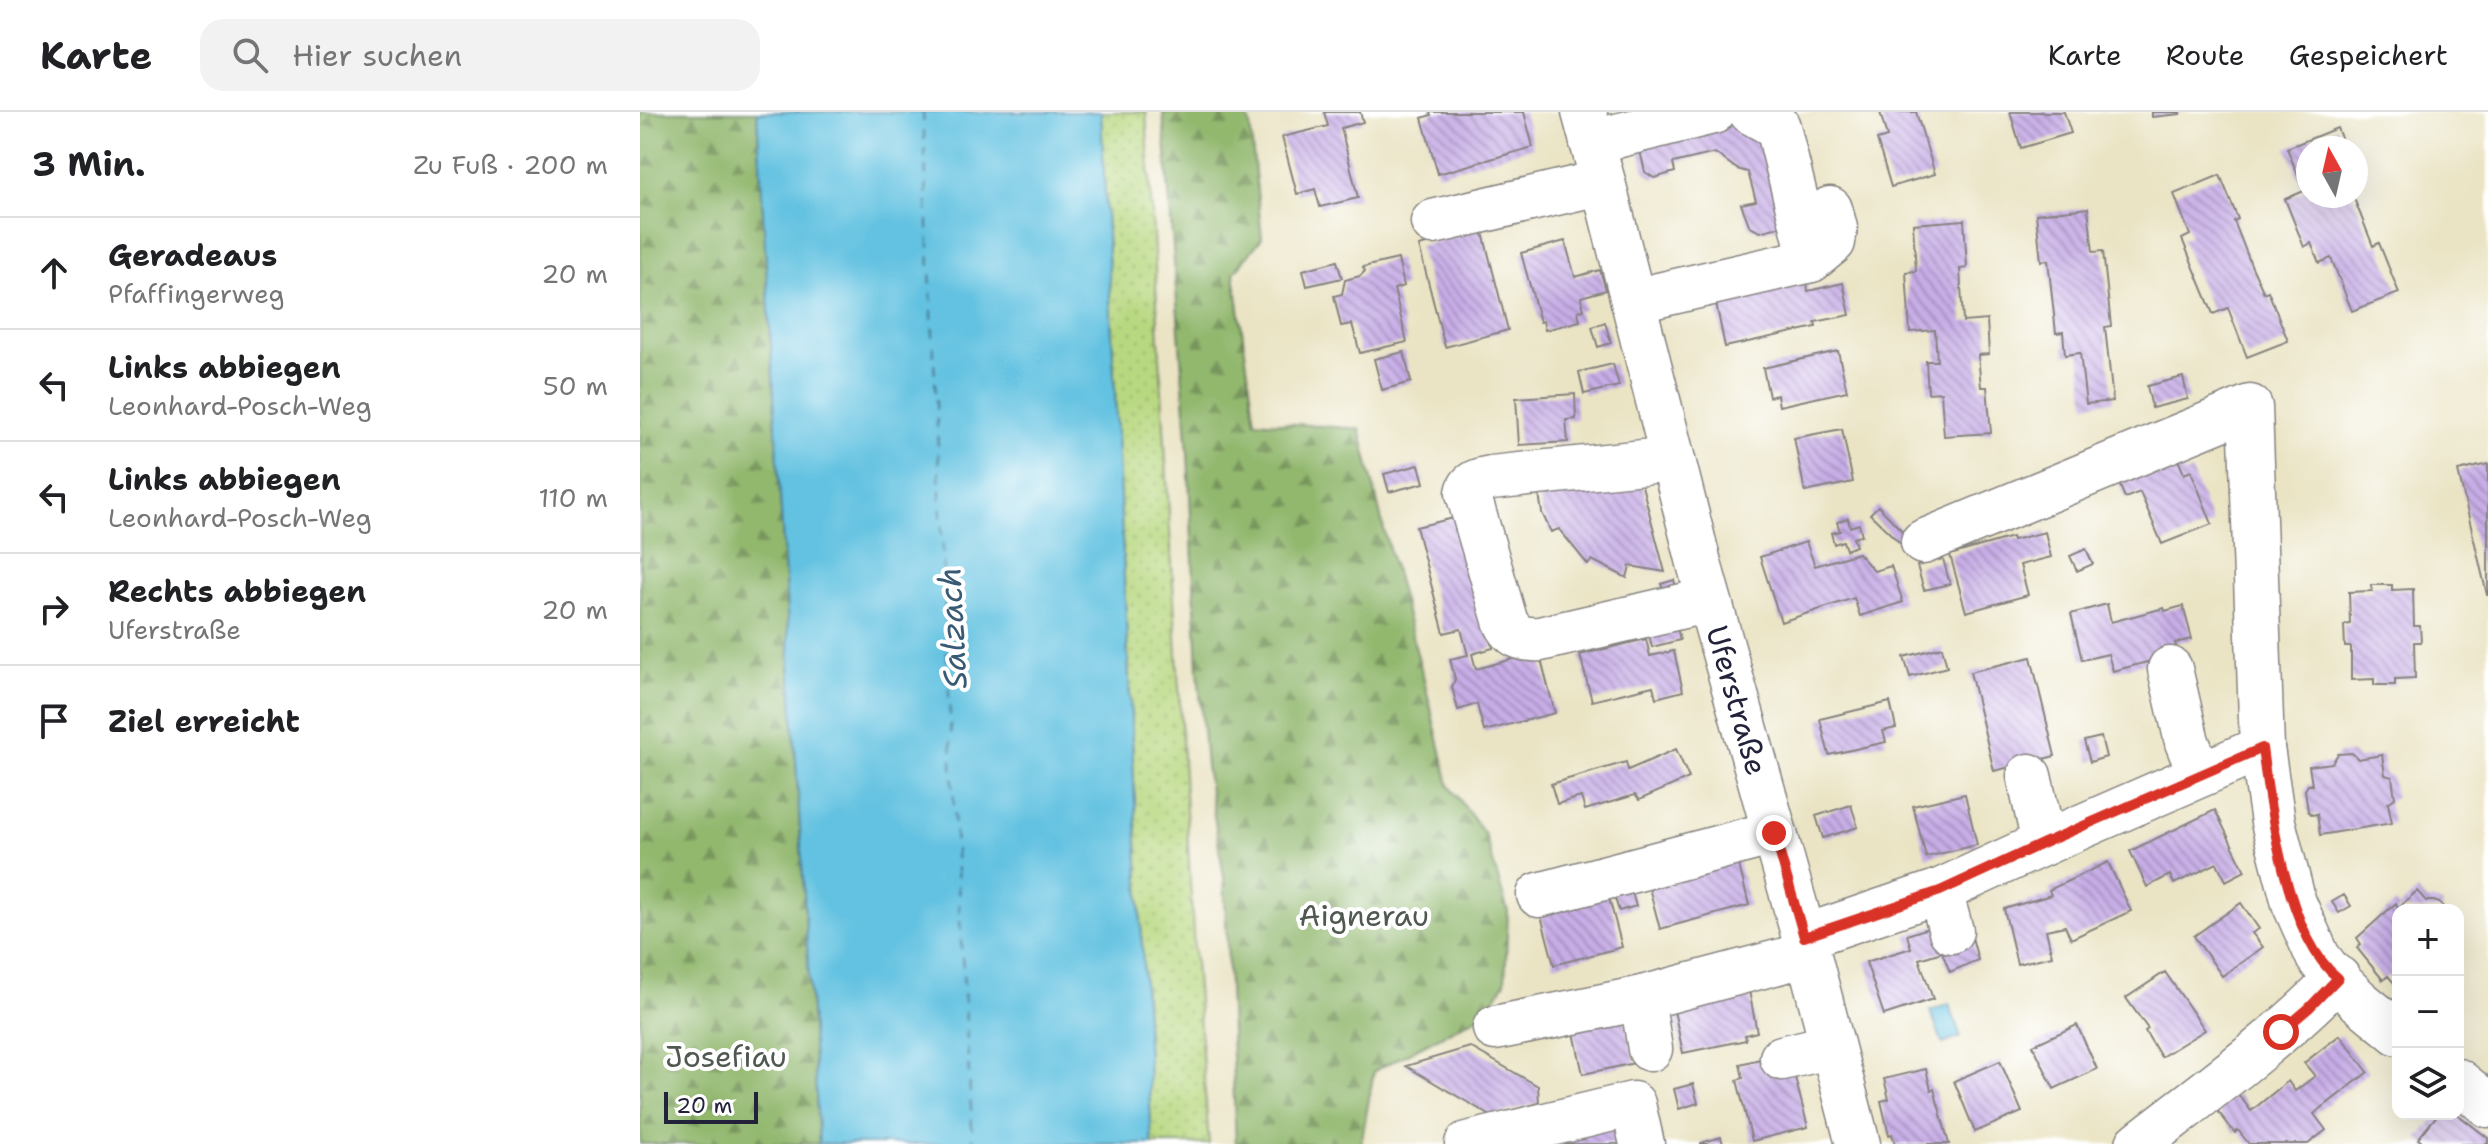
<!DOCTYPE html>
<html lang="de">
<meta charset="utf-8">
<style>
:root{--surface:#fff;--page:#f2f2f2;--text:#202124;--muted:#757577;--line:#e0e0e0}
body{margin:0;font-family:"Shantell Sans",sans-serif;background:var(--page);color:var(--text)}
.controls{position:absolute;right:24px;bottom:24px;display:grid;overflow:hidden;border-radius:16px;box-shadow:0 8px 32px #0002}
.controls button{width:72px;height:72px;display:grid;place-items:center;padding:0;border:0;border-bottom:2px solid var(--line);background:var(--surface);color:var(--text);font:40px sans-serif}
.compass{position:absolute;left:1656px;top:24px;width:72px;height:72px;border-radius:50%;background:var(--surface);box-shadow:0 8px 32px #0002;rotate:352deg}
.scale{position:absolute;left:24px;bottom:20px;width:94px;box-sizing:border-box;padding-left:8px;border:4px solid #22223b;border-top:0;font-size:22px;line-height:28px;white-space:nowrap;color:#22223b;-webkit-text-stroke:6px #fff;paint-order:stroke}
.stop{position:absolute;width:24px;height:24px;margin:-18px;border:6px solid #d93025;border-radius:50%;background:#fff}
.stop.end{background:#d93025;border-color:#fff;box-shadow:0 2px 8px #0008}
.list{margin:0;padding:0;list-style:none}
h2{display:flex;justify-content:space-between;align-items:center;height:104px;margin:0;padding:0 32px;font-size:34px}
h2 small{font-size:26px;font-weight:400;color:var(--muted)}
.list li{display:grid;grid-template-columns:52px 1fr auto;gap:24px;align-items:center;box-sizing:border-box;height:112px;padding:0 32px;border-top:2px solid var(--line)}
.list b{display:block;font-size:30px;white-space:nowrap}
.list p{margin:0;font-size:26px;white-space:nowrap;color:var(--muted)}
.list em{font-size:26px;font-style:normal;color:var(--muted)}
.icon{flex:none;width:44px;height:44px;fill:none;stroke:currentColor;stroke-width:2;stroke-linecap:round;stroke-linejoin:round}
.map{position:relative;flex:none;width:1848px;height:1032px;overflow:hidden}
header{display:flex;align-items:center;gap:48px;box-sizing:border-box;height:112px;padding:0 40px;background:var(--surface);border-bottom:2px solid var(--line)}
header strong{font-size:38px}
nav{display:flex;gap:44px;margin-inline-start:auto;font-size:28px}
.search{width:560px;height:72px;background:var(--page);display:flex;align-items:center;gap:20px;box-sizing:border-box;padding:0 28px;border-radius:24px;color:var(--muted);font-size:30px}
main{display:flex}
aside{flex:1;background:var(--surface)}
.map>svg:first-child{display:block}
</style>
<header>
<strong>Karte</strong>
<div class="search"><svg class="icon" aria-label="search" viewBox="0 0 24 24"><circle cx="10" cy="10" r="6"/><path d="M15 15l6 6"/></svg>Hier suchen</div>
<nav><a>Karte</a><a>Route</a><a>Gespeichert</a></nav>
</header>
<main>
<aside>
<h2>3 Min.<small>Zu Fuß · 200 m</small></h2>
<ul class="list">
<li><svg class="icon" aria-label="ahead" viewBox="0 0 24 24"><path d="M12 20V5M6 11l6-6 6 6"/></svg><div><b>Geradeaus</b><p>Pfaffingerweg</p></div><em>20 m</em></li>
<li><svg class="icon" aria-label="left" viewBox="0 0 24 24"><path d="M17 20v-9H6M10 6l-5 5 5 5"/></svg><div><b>Links abbiegen</b><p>Leonhard-Posch-Weg</p></div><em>50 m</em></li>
<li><svg class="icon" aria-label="left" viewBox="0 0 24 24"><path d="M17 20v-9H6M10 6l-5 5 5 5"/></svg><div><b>Links abbiegen</b><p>Leonhard-Posch-Weg</p></div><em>110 m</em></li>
<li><svg class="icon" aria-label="right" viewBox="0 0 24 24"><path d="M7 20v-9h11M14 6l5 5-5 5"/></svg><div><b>Rechts abbiegen</b><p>Uferstraße</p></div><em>20 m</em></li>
<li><svg class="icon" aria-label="arrive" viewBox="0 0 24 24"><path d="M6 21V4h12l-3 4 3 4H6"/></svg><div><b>Ziel erreicht</b></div></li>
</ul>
</aside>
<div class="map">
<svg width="1848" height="1032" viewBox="0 0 1848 1032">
<defs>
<pattern id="grass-dots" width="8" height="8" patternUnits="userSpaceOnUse" patternTransform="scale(2)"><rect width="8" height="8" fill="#b8d880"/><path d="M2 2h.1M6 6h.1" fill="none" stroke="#9eb970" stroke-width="1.8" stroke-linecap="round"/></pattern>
<pattern id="forest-firs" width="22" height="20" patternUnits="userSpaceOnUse" patternTransform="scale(2)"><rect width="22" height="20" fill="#92b86e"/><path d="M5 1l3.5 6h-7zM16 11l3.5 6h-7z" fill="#77955c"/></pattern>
<pattern id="building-back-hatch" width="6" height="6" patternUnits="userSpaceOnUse" patternTransform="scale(2)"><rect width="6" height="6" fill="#c7ade6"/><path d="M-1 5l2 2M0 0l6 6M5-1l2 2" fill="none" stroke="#a18cbc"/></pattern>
</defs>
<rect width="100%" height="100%" fill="#fff"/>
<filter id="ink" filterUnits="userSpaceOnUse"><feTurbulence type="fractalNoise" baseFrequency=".0125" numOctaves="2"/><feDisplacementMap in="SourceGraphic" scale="16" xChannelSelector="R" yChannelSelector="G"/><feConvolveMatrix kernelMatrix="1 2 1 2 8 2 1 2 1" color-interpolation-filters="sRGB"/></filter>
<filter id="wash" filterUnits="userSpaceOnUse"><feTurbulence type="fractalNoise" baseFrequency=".006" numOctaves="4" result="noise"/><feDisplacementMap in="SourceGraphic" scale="32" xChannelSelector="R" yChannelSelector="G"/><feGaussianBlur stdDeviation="1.8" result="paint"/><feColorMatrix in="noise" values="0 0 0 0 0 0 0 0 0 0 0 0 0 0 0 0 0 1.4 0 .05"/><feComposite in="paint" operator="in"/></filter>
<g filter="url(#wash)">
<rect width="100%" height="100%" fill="#eae4c4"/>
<path fill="url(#grass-dots)" stroke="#6d7d5e" stroke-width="2" d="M 461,0 L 506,0 L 554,838 L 569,1032 L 512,1032 Z"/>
<path fill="url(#forest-firs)" stroke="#5a6d54" stroke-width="2" d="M 0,0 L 117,0 L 179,1032 L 0,1032 Z
M 523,0 L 606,0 L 610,13 L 622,126 L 594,161 L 615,309 L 720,317 L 745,422 L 783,564 L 809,673 L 845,723 L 868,800 L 865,871 L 843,902 L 734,959 L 721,1032 L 596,1032 L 584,765 L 566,654 L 558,558 L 548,341 Z"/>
<path fill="#63c2e1" stroke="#42728e" stroke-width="2" d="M 117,0 L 461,0 L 512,1032 L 179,1032 Z
M 1309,892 L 1321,925 L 1303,932 L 1290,899 Z"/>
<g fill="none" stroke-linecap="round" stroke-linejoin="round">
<path stroke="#395a75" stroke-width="2" stroke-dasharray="10 8" stroke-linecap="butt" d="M 283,0 L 316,740 L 333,1032"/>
</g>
<g id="blocks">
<path fill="url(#building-back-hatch)" d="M 684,0 L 720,0 L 723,10 L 701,16 L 718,86 L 680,95 L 675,77 L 657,82 L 642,25 L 688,14 Z
M 790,0 L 884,0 L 893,35 L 798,62 L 782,6 L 791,3 Z
M 1240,0 L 1276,0 L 1295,62 L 1251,75 L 1237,28 L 1247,25 Z
M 1370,0 L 1424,0 L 1431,21 L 1381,36 Z
M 1512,0 L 1540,0 L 1540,2 L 1512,5 Z
M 1093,5 L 1122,22 L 1153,111 L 1120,120 L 1110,115 L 1101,92 L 1116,89 L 1108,60 L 1097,57 L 1075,41 L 1033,51 L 1035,60 L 1014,66 L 1005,60 L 998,30 Z
M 1697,16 L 1705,36 L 1668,36 L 1668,84 L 1713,84 L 1733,134 L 1739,131 L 1759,181 L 1712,199 L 1691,146 L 1679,151 L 1671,131 L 1664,135 L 1645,87 L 1664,79 L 1647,36 Z
M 1580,63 L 1598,107 L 1594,109 L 1612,155 L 1624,181 L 1628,179 L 1648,229 L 1607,245 L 1588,196 L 1573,202 L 1542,127 L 1550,123 L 1534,82 Z
M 1448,96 L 1453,140 L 1463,139 L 1471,214 L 1465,215 L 1473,289 L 1446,292 L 1440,241 L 1425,243 L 1423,220 L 1416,221 L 1408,148 L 1401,149 L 1396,102 Z
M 1324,108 L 1327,156 L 1320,157 L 1323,210 L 1347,208 L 1349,242 L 1338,243 L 1341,275 L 1347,275 L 1351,321 L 1304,324 L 1301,280 L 1288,281 L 1286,249 L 1297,249 L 1295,218 L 1270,220 L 1266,160 L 1276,159 L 1273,112 Z
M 842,117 L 868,218 L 805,235 L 779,134 Z
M 925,129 L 935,165 L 960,158 L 966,178 L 941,185 L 944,198 L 938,199 L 940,209 L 905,218 L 903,209 L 900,210 L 881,141 Z
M 758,147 L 764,174 L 754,177 L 767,230 L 720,241 L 712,212 L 701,214 L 694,184 L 702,182 L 705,168 L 720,164 L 725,159 L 723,155 Z
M 697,149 L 702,166 L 667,174 L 663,158 Z
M 1167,171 L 1168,179 L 1203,171 L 1210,203 L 1175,210 L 1176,215 L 1085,235 L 1076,191 Z
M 965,210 L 971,231 L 958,235 L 952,215 Z
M 1198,239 L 1207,279 L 1139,294 L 1137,283 L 1129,285 L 1123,256 Z
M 764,240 L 771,270 L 742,278 L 734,247 Z
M 973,252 L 979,274 L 944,282 L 939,260 Z
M 1543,265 L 1548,287 L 1512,296 L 1507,274 Z
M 935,282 L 936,307 L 926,308 L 928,330 L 879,333 L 876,286 Z
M 1202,317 L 1213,370 L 1165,380 L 1154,326 Z
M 1533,335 L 1544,362 L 1551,359 L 1572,412 L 1522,432 L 1500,380 L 1485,386 L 1474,359 Z
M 1848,352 L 1848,483 L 1847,483 L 1818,359 Z
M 779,353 L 784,371 L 749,380 L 744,362 Z
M 1001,370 L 1025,460 L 990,454 L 987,466 L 952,448 L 948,453 L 919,417 L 911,420 L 902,401 L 899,382 Z
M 1238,394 L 1268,425 L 1261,432 L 1230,402 Z
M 826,403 L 853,536 L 832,542 L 836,557 L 899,540 L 915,601 L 844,619 L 837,592 L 818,598 L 812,575 L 815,567 L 810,547 L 828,543 L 821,517 L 804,521 L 776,415 Z
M 1208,406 L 1210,415 L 1219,412 L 1222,423 L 1213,426 L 1216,434 L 1206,438 L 1203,429 L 1194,432 L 1191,421 L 1200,419 L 1197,410 Z
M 1405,420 L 1411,445 L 1380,453 L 1388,483 L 1326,500 L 1310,443 L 1372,425 L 1373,428 Z
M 1166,430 L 1175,454 L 1218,441 L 1234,459 L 1251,454 L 1263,490 L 1220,504 L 1214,486 L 1141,510 L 1120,445 Z
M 1446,437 L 1453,452 L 1437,459 L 1430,444 Z
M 1303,447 L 1310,472 L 1284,478 L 1277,454 Z
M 1034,468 L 1038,482 L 1025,485 L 1021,472 Z
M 1731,473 L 1752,473 L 1752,478 L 1773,477 L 1774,514 L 1780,514 L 1781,530 L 1774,530 L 1775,566 L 1755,567 L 1755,573 L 1734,573 L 1734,567 L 1711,568 L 1711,535 L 1705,535 L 1704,513 L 1710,512 L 1709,480 L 1732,479 Z
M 1467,492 L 1471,510 L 1524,496 L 1525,499 L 1543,494 L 1552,527 L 1535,531 L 1538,542 L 1473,559 L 1468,542 L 1442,548 L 1431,502 Z
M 1034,502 L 1040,528 L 1012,535 L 1005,509 Z
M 1006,527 L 1010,544 L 1034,539 L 1043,579 L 1016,586 L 1013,574 L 952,589 L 940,543 Z
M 1302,535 L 1307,555 L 1270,565 L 1264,545 Z
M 1391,545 L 1415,644 L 1354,659 L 1330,560 Z
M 1250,590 L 1256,616 L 1243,619 L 1246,630 L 1189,643 L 1180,607 Z
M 1461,625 L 1466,645 L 1450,650 L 1444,629 Z
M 1036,637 L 1049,666 L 999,688 L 995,683 L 945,698 L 941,685 L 917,692 L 911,672 L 986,650 L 988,658 Z
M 1712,641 L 1718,647 L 1742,643 L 1745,663 L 1752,665 L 1755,686 L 1748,691 L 1752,711 L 1680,723 L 1677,702 L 1672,703 L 1668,699 L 1665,678 L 1668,673 L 1672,673 L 1669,654 L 1692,651 L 1698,642 Z
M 1325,682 L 1337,733 L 1286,745 L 1273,694 Z
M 1211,693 L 1218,715 L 1183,726 L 1176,704 Z
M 1575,698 L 1605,759 L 1586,769 L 1577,751 L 1534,772 L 1530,763 L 1507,775 L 1490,739 Z
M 1095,737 L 1109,793 L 1020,817 L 1007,768 Z
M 1468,750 L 1491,799 L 1431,827 L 1425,814 L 1406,818 L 1412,844 L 1377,852 L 1364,797 L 1411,783 L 1409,778 Z
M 989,771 L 996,794 L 979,799 L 972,777 Z
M 1777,779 L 1786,789 L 1794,789 L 1802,792 L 1803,798 L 1758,798 L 1758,869 L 1755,872 L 1748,864 L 1743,868 L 1717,836 L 1721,832 L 1717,826 L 1756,791 L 1758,796 Z
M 968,782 L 982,835 L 914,853 L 900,800 Z
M 1704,783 L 1711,794 L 1699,801 L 1692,790 Z
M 1601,791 L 1619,817 L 1612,821 L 1623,835 L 1582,864 L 1554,824 Z
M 1294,814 L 1330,818 L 1338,848 L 1310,860 L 1302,840 L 1279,847 L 1293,887 L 1244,903 L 1226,850 L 1271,836 L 1267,823 Z
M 1525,860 L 1565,918 L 1521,945 L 1505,919 L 1508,917 L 1486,886 Z
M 1107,868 L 1117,920 L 1105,923 L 1106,928 L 1043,941 L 1031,884 Z
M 983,896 L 995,951 L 943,962 L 931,907 Z
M 1437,913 L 1457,957 L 1414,977 L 1393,933 Z
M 1700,923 L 1728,960 L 1674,1002 L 1686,1018 L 1668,1032 L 1609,1032 L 1598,1018 L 1595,1021 L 1577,998 L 1598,982 L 1611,999 L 1648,969 L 1655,979 L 1675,964 L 1664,951 Z
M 830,935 L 898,974 L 899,991 L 851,1004 L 766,954 Z
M 1132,944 L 1152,954 L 1168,1015 L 1112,1029 L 1097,968 L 1103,966 L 1100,952 Z
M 1360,949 L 1382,1000 L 1335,1020 L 1314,969 Z
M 1286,957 L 1291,978 L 1294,977 L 1309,1032 L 1255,1032 L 1252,1022 L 1249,1023 L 1241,989 L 1249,987 L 1244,967 Z
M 1053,972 L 1058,991 L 1039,997 L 1034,977 Z
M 1798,1002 L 1817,1002 L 1848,1026 L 1848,1032 L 1785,1032 L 1778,1027 Z
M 975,1004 L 983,1032 L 901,1032 Z
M 1081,1025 L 1083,1032 L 1061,1032 L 1061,1031 Z"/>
</g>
</g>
<g filter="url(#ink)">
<use href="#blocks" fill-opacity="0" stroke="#868380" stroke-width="2"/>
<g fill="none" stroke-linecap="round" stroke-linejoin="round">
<defs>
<g id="minor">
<path id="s1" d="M 944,0 L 963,70 L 1060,455 L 1164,825 L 1218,1032"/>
<path d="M 1111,0 L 1138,15 L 1171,148"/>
<path d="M 952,30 L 1073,0"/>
<path d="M 793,110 L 963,70"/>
<path d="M 993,189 L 1171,148 L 1193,130 L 1195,116 L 1190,97"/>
<path d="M 1032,347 L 851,366 C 841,368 830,369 828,381 L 865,508 C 872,525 883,528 900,527 L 1069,488"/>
<path d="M 1283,430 L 1610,295 L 1622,636 L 1633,710 L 1654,791 L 1678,845 L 1688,858 L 1719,889 L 1758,921"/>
<path d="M 1530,557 L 1547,630 L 1560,662"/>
<path d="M 1389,664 L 1404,731"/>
<path d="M 1300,779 L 1311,819"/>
<path d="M 899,783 L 1134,721"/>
<path d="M 1164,825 L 1300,779 L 1404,731 L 1622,636"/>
<path d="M 1002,886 L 1010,937"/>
<path d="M 855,916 L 1002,886 L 1168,842"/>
<path d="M 1142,946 L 1192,934"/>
<path d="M 1818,969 L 1848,993"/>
<path d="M 827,1032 L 993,992 L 1002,1032"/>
<path d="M 1498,1032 C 1566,979 1638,928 1698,866"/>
</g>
</defs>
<use href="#minor" stroke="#868380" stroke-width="47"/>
<use href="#minor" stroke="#fff" stroke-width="44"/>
</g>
</g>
<g fill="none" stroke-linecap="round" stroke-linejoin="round" filter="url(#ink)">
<path stroke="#d93025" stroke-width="10" d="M 1134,721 L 1164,825 L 1300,779 L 1404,731 L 1622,636 C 1630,698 1647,826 1698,866 L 1669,896 L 1641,920"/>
</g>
<g text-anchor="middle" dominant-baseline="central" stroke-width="8" stroke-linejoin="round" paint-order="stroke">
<g font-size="30" fill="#22223b" stroke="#fff">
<text stroke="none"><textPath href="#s1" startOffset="608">Uferstraße</textPath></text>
</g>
<g font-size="30" fill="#4f5950" stroke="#fff">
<text x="724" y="803">Aignerau</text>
<text x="86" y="944">Josefiau</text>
</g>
<g font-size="32" font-style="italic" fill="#395a75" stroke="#fff">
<text transform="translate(312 516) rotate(-93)">Salzach</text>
</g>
</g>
</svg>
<div class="controls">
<button>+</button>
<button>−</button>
<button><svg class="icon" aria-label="layers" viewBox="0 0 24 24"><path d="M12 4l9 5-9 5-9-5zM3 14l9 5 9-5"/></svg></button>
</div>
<svg class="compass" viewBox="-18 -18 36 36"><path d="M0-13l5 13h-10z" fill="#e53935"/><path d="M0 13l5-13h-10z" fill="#757577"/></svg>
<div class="scale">20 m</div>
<div class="stop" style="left:1641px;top:920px"></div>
<div class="stop end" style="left:1134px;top:721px"></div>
</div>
</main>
